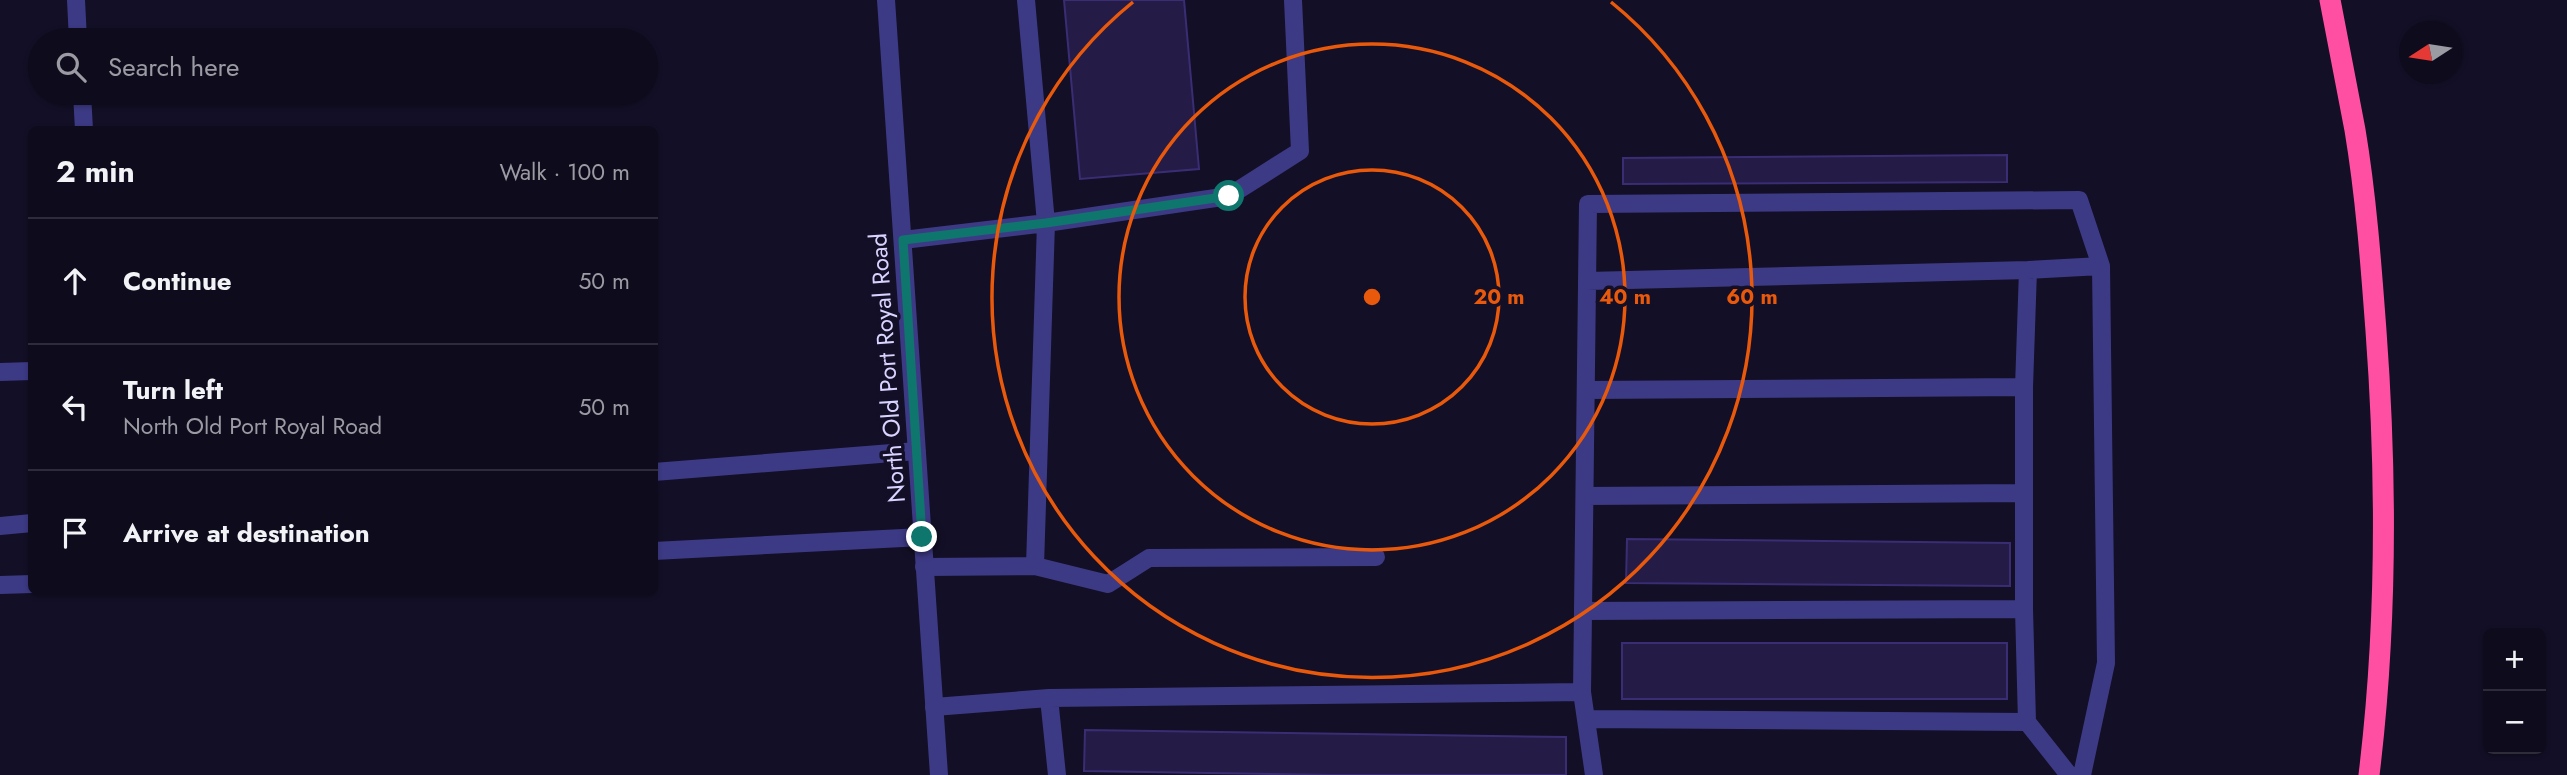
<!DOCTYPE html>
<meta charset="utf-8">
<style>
:root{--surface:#0e0b1c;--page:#171425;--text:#f1f3f6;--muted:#9b9ba3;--line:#2e2b3b}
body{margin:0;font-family:Jost,sans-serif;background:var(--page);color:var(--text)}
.controls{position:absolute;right:21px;bottom:21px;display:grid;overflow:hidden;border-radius:10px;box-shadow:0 2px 5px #0004}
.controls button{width:63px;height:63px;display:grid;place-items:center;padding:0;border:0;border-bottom:2px solid var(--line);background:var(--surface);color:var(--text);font:35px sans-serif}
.compass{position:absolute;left:2399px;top:21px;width:63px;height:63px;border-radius:50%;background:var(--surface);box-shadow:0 2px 5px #0004;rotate:258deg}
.stop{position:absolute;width:21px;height:21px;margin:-16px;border:5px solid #0f766e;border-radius:50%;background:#fff}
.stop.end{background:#0f766e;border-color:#fff;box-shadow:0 2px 7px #0008}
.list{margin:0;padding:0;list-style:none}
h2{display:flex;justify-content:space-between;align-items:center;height:91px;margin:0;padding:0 28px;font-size:30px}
h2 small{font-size:23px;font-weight:400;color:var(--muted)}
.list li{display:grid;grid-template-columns:46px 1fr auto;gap:21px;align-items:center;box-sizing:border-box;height:126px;padding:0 28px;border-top:2px solid var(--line)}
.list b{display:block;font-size:26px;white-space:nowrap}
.list p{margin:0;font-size:23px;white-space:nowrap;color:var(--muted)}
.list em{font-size:23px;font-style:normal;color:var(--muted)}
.icon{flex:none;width:38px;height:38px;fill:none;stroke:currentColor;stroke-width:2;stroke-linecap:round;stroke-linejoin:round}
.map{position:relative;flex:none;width:2567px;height:775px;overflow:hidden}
.search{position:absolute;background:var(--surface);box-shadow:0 2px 5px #0004;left:28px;top:28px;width:630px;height:77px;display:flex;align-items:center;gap:18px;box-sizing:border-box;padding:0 24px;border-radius:38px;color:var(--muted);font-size:26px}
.panel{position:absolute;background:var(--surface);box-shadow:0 2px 5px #0004;left:28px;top:126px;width:630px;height:469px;border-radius:10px}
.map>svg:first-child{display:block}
</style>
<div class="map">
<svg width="2567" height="775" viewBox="0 0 2567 775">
<rect width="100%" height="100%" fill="#130f26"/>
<path fill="#241b47" stroke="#3b2d73" stroke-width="2" d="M 1064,0 L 1184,0 L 1199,169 L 1080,179 Z
M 2007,155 L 2007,182 L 1623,184 L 1623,158 Z
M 1627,539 L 2010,543 L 2010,586 L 1626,583 Z
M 1622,643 L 2007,643 L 2007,699 L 1622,699 Z
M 1085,730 L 1566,737 L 1566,775 L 1333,775 L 1084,771 Z"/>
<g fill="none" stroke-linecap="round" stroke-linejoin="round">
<path stroke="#3d3a85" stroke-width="18" d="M 76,0 L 78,40
M 1026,0 L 1046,223 L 1229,196 L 1300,151 L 1293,0
M 82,93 L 84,130
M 903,240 L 1046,223 L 1035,566 L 924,567
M 2028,270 L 2024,387 L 2024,609 L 2027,722 L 2069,775
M 1587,281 L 2028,270 L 2101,266
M 0,372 L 32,371
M 1586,390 L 2024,387
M 1585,496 L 2024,493
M 1035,566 L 1108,584 L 1149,558 L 1376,557
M 1583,611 L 2024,609
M 1582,692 L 1594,775
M 1049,698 L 1582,692 L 1588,204 L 2079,200 L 2101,266 L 2106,663 L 2082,775
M 934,707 L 1049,698 L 1057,775
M 1586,719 L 2027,722"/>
<path stroke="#3d3a85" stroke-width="18" d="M 886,0 L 939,775
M 654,472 L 917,451
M 0,526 L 32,523
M 654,551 L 922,537
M 0,585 L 32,584"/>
<path stroke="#ff4fa3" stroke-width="21" d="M 2330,0 C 2338,43 2347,87 2355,130 C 2366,196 2371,264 2376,331 C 2387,479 2387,627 2369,775"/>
</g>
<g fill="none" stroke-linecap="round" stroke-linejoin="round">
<path stroke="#0f766e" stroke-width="9" d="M 922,537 L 903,240 L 1046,223 L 1229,196"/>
</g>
<g fill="none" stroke="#e8590c" stroke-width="3.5">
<circle cx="1372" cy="297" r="127"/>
<circle cx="1372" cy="297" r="253"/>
<path d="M1611 2A380 380 0 1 1 1133 2"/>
</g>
<g text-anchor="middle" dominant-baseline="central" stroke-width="7" stroke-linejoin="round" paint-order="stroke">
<g font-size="24" fill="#d9d4ff" stroke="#130f26">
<text transform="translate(887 368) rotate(-94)">North Old Port Royal Road</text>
</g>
</g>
<circle cx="1372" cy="297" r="10" fill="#e8590c" stroke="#130f26" stroke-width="3.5"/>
<g font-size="21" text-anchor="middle" font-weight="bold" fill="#e8590c" stroke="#130f26" stroke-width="7" stroke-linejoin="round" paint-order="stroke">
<text x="1499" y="304">20 m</text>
<text x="1625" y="304">40 m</text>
<text x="1752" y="304">60 m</text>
</g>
</svg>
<div class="controls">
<button>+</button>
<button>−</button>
</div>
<svg class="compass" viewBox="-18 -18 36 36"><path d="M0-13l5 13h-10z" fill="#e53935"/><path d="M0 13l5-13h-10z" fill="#9b9ba3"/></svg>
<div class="stop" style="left:1229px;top:196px"></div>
<div class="stop end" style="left:922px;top:537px"></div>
<div class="search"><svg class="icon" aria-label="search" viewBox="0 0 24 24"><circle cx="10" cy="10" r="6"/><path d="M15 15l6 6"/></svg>Search here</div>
<section class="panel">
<h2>2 min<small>Walk · 100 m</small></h2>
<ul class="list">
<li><svg class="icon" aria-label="ahead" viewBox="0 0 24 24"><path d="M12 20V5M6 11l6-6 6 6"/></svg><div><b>Continue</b></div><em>50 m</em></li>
<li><svg class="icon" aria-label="left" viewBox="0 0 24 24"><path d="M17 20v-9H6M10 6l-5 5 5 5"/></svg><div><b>Turn left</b><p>North Old Port Royal Road</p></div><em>50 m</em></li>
<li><svg class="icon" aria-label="arrive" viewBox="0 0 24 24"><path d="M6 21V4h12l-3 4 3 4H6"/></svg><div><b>Arrive at destination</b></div></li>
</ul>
</section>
</div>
